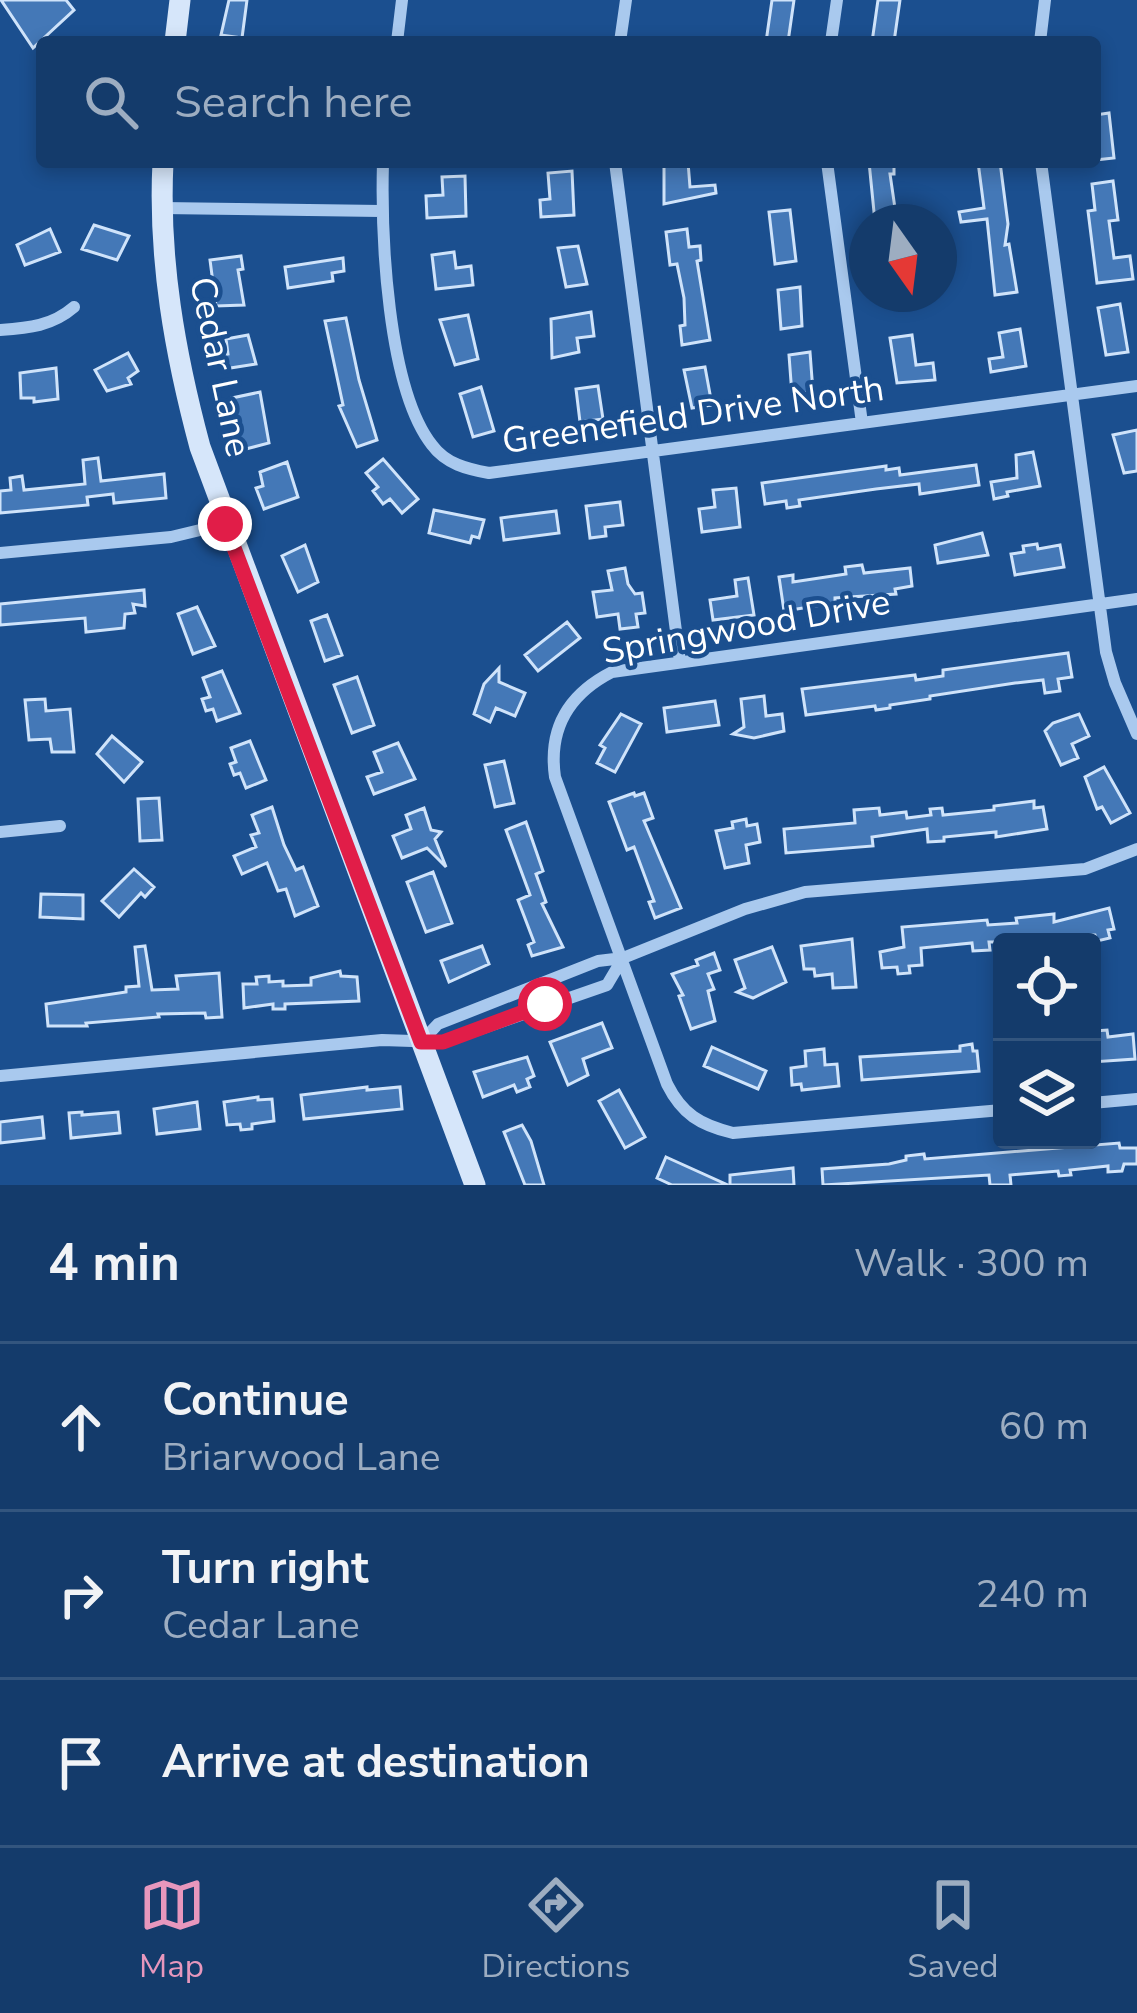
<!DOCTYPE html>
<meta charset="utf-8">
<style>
:root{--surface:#143b6b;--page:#1d4271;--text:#f1f3f6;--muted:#9dadc1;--line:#33557e;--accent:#e797bd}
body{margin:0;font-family:"Nunito Sans",sans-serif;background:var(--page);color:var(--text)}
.controls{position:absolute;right:36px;bottom:36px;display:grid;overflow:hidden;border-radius:12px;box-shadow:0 6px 18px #0003}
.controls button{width:108px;height:108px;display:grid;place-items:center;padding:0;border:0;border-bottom:3px solid var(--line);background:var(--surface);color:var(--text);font:60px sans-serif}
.compass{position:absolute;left:849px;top:204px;width:108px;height:108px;border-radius:50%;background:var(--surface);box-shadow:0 6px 18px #0003;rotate:166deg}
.stop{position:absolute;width:36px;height:36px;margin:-27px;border:9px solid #e11d48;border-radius:50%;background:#fff}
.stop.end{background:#e11d48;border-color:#fff;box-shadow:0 3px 12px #0008}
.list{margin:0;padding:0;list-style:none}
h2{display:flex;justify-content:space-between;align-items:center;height:156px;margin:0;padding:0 48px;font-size:51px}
h2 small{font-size:39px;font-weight:400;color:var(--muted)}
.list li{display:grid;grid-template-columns:78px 1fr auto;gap:36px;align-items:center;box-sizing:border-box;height:168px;padding:0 48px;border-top:3px solid var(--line)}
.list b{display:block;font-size:45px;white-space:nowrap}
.list p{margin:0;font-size:39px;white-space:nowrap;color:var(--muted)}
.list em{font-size:39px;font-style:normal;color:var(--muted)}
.icon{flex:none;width:66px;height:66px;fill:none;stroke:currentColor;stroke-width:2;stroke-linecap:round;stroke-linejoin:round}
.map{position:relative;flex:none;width:1137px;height:1185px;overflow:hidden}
.search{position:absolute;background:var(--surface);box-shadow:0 6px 18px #0003;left:36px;right:36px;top:36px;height:132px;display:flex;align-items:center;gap:30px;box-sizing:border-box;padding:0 42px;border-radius:12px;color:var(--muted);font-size:45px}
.sheet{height:660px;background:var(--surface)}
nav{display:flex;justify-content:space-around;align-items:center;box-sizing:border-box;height:168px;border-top:3px solid var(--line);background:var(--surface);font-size:33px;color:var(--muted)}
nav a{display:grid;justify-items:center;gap:6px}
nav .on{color:var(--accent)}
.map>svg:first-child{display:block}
</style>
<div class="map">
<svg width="1137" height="1185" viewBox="0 0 1137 1185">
<rect width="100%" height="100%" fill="#1b4f8f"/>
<path fill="#4478b7" stroke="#cfe3fa" stroke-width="3" d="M 1,0 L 66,0 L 74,10 L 33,48 Z
M 229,0 L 247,0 L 242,38 L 221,35 Z
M 772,0 L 794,0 L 788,42 L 766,42 Z
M 878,0 L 900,0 L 894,42 L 872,42 Z
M 1109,113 L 1114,158 L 1095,160 L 1095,115 Z
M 664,162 L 688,162 L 690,187 L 715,185 L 716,193 L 664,204 Z
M 869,162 L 894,162 L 894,174 L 890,174 L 897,222 L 875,222 Z
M 978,162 L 1000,162 L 1008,224 L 1005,245 L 1009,244 L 1017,292 L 995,295 L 987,219 L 961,222 L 959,212 L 984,208 Z
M 572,171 L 574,215 L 541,217 L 540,200 L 550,199 L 548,173 Z
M 465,176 L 466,216 L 427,218 L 426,196 L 443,195 L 442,177 Z
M 1113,181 L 1118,220 L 1109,221 L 1114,258 L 1130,256 L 1133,279 L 1097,283 L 1088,211 L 1095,210 L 1092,184 Z
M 790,210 L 796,261 L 775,264 L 769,212 Z
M 94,225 L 129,236 L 117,260 L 82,249 Z
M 50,229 L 60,252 L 25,265 L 17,245 Z
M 687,229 L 689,247 L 700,246 L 701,260 L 697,261 L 710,340 L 682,345 L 680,326 L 685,325 L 684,298 L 677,264 L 670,265 L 666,232 Z
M 578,246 L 587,284 L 566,287 L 558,248 Z
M 454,252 L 456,268 L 471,266 L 473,285 L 436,289 L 432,255 Z
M 241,256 L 243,269 L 238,270 L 244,305 L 216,306 L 210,260 Z
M 343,258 L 344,271 L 332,273 L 333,281 L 288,288 L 285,267 Z
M 800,287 L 802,326 L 781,329 L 778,290 Z
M 1120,304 L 1128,352 L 1106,355 L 1098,308 Z
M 591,312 L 594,336 L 577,338 L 579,352 L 552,358 L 551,319 Z
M 468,315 L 478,359 L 455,365 L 440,320 Z
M 346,318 L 359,380 L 377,440 L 357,447 L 339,406 L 343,405 L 325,321 Z
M 1020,329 L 1026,366 L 991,372 L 989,359 L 1003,357 L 999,333 Z
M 248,335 L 256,364 L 224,369 L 221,355 L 228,354 L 226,339 Z
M 912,335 L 916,365 L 933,363 L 935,380 L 897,383 L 890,338 Z
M 810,352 L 813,392 L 792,395 L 789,355 Z
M 128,353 L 138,371 L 128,378 L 131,384 L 107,391 L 95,370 Z
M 705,367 L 712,405 L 692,408 L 684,370 Z
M 56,368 L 58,399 L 34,402 L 34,398 L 21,398 L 20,373 Z
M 598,386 L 603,419 L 580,422 L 576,389 Z
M 481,387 L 494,431 L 473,437 L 460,394 Z
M 260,392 L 269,443 L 242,450 L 231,417 L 237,417 L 232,398 Z
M 1137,430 L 1137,471 L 1124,473 L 1113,435 Z
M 1033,452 L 1040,486 L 1007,492 L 1008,496 L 994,499 L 991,482 L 1017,478 L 1016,455 Z
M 98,458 L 101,481 L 164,474 L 166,498 L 114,503 L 113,494 L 87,497 L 88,505 L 0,513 L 0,491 L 11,490 L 10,478 L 22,476 L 24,490 L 85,484 L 83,460 Z
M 383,459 L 418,499 L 402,513 L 390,499 L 383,504 L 373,491 L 378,487 L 366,473 Z
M 287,462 L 298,497 L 264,509 L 256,488 L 263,486 L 260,472 Z
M 976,465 L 979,485 L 920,494 L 919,484 L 876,489 L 799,500 L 800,506 L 787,508 L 786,501 L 765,504 L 762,483 L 886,466 L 886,470 L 899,468 L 900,475 Z
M 736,488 L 740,527 L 702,532 L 699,509 L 715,507 L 713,490 Z
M 620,502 L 623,525 L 605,527 L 606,536 L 590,538 L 586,506 Z
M 434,510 L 484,520 L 479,538 L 472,536 L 470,543 L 429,533 Z
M 556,511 L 559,533 L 504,540 L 501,518 Z
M 982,533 L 988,555 L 938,563 L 935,545 Z
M 1037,544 L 1038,549 L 1060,545 L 1064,567 L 1015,575 L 1011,554 L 1024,552 L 1023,546 Z
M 305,545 L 318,582 L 298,592 L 282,556 Z
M 862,565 L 864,573 L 910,568 L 912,586 L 895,589 L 896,594 L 835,598 L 835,603 L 784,611 L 779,577 L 793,575 L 793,582 L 846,574 L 845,567 Z
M 625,568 L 628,584 L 635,594 L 642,593 L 645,613 L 636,614 L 638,627 L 620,629 L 618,614 L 597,617 L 593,592 L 612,590 L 608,571 Z
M 748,578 L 754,615 L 713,620 L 710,600 L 737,596 L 735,580 Z
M 144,590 L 145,606 L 133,604 L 135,613 L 125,614 L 124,628 L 86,632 L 85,618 L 0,625 L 0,604 Z
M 197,607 L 215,646 L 193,654 L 178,614 Z
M 327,615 L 342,655 L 325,661 L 311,621 Z
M 567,622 L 580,638 L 538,671 L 525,655 Z
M 1068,653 L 1072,677 L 1058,679 L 1060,691 L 1045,693 L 1043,680 L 1015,683 L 930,696 L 930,699 L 890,705 L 890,708 L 876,710 L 875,706 L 806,715 L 802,689 L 915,675 L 916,680 L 943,676 L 943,670 Z
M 499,668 L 499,682 L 525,693 L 515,716 L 496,708 L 490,722 L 474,714 L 484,684 Z
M 222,671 L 240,713 L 217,721 L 213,709 L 206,711 L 202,699 L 210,697 L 203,678 Z
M 357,677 L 374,725 L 352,733 L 334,685 Z
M 764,696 L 766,716 L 782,714 L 784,731 L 754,738 L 733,734 L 744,727 L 741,699 Z
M 45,699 L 46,711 L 70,709 L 74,752 L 52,752 L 50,739 L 29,740 L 25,700 Z
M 715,701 L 719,725 L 667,732 L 664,708 Z
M 621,714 L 641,724 L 615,772 L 597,763 L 605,748 L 600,745 Z
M 1079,714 L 1089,736 L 1072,744 L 1078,758 L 1061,765 L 1045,731 L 1053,723 Z
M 112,736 L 142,762 L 124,782 L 97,754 Z
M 250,741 L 266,780 L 246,788 L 240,773 L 234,775 L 230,764 L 236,762 L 231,748 Z
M 398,743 L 415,779 L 374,794 L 367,777 L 382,772 L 374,752 Z
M 504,761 L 514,803 L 495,807 L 485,765 Z
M 1104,767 L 1130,813 L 1111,823 L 1102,807 L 1097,809 L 1085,777 Z
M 634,793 L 635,796 L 644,793 L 653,818 L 644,821 L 681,908 L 655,918 L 649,902 L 654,901 L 634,847 L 627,850 L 609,802 Z
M 159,798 L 162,840 L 140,841 L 138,799 Z
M 1034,801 L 1034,808 L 1043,807 L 1047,829 L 996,837 L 996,832 L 944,837 L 944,841 L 928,842 L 927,829 L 872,837 L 873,846 L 786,853 L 784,829 L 855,823 L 854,810 L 879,808 L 880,815 L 906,812 L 907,818 L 931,815 L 930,809 L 942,808 L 943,815 L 994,810 L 994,806 Z
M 272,807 L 284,845 L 296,870 L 303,867 L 318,906 L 295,916 L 286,889 L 278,891 L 267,863 L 242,874 L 234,856 L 256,847 L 251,835 L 259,833 L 252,815 Z
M 424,808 L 431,830 L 441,832 L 435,839 L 446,867 L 427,848 L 402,858 L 393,836 L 411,829 L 406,815 Z
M 746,819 L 747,826 L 757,824 L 760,842 L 746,845 L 749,863 L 725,868 L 716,831 L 733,828 L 732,822 Z
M 526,822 L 543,871 L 536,874 L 546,902 L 542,904 L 563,947 L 532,956 L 528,945 L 534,942 L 518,900 L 530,895 L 506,830 Z
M 134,869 L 154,887 L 145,897 L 141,893 L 119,917 L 102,901 Z
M 433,872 L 452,923 L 426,932 L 407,882 Z
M 41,894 L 83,895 L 83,919 L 40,917 Z
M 1109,908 L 1114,929 L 1108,930 L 1110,938 L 1097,941 L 1095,935 L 1076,935 L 1045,939 L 1045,942 L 989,942 L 990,950 L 973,951 L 972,943 L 921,948 L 922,965 L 909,966 L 910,973 L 898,974 L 897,967 L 882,968 L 880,952 L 904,947 L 902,927 L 987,920 L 988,925 L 1017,923 L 1016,918 L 1054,914 L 1054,922 Z
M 852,939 L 856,987 L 833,988 L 832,974 L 815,976 L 814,969 L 804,969 L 801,946 Z
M 145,946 L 152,990 L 178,989 L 176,976 L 219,973 L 222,1017 L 206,1018 L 205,1013 L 158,1014 L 159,1017 L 86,1023 L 87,1026 L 48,1026 L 46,1004 L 126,992 L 126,987 L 139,986 L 135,947 Z
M 482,946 L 489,964 L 449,982 L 441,961 Z
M 772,947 L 786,982 L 753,998 L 737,992 L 745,988 L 735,960 Z
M 714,953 L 720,970 L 708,974 L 714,989 L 708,991 L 715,1021 L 691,1029 L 679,996 L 683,995 L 672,974 L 698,965 L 696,960 Z
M 340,971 L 341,976 L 357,977 L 359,1001 L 285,1004 L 285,1009 L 273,1009 L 273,1004 L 244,1008 L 243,984 L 257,984 L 256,977 L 269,976 L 269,982 L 283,981 L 283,986 L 311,985 L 311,978 Z
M 602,1023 L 612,1048 L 583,1059 L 588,1075 L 568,1085 L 550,1042 Z
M 1107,1030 L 1108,1037 L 1133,1034 L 1135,1059 L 1092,1062 L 1095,1031 Z
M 972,1044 L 973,1051 L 977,1051 L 979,1071 L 862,1080 L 860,1057 L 960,1051 L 960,1046 Z
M 712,1047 L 766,1071 L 758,1089 L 704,1066 Z
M 824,1049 L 825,1065 L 837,1064 L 839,1086 L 802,1090 L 801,1084 L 792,1085 L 791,1068 L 806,1066 L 805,1051 Z
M 527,1057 L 534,1076 L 527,1079 L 530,1087 L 517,1092 L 514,1085 L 483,1097 L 474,1072 Z
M 367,1087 L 367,1090 L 400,1087 L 402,1109 L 304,1119 L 301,1095 Z
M 619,1090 L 645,1137 L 625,1148 L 599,1101 Z
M 258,1097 L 258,1100 L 272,1099 L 274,1121 L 252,1124 L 252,1129 L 241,1130 L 240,1124 L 227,1125 L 224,1102 Z
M 197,1102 L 200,1129 L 157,1134 L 154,1109 Z
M 82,1112 L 82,1115 L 118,1112 L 120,1133 L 71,1138 L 69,1113 Z
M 42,1117 L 44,1138 L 0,1143 L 0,1122 Z
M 522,1125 L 531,1141 L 544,1185 L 525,1185 L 504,1132 Z
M 1119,1143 L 1120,1148 L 1137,1148 L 1137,1164 L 1124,1164 L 1122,1171 L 1108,1172 L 1108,1166 L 1070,1170 L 1071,1175 L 1059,1176 L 1058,1171 L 1010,1175 L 1011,1185 L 990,1185 L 989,1175 L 823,1185 L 822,1169 L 889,1164 L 906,1160 L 906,1156 L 924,1154 L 925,1159 Z
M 666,1157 L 728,1185 L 672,1185 L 657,1178 Z
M 793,1168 L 794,1185 L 730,1185 L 730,1175 Z"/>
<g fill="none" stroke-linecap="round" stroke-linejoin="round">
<path stroke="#a9c9ee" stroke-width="12" d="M 397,42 L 402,0
M 620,42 L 626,0
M 831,42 L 837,0
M 1040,42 L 1045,0
M 383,162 C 381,234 387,388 432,445 C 446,464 467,469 489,473 L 1137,386
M 615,162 L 680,662
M 827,162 L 862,423
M 1041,162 L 1106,652 L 1115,683 L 1137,734
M 162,208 L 381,211
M 0,330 C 29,328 52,326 74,307
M 0,553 L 171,537 L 225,524
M 0,832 L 60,826
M 422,1041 L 438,1024 L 598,961 L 623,958 L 745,909 L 805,892 L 1085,869 L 1137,849
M 0,1076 L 382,1040 L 443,1042 L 607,985 L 623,958
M 1092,1103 L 1137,1099
M 1002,1110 L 733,1133 C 700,1125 682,1114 667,1084 L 555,777 C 548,728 569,694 612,672 L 1137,599"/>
<path stroke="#d6e6fa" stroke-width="21" d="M 175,42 L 180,0
M 163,162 C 158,259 175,354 200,447 L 475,1185"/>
</g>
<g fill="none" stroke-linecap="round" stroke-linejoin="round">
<path stroke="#e11d48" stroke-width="15" d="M 225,524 L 421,1042 L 443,1042 L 545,1004"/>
</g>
<g text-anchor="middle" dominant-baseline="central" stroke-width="9" stroke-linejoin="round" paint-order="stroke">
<g font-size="36" fill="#fff" stroke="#1b4f8f">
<text transform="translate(220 367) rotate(78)">Cedar Lane</text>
<text transform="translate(693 415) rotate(-8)">Greenefield Drive North</text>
<text transform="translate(746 627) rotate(-10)">Springwood Drive</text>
</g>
</g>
</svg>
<div class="controls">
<button><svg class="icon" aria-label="locate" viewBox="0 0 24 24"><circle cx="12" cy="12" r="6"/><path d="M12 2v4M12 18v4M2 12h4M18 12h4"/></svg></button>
<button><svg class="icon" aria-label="layers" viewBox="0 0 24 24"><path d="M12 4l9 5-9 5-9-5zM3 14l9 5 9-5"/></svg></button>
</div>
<svg class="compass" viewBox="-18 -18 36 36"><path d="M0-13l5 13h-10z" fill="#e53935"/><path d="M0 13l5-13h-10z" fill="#9dadc1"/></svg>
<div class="stop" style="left:545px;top:1004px"></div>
<div class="stop end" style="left:225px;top:524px"></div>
<div class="search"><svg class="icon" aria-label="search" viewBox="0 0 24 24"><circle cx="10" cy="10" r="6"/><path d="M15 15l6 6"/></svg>Search here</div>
</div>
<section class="sheet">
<h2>4 min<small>Walk · 300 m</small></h2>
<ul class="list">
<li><svg class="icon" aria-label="ahead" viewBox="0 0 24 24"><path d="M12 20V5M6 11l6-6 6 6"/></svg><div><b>Continue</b><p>Briarwood Lane</p></div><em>60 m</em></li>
<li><svg class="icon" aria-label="right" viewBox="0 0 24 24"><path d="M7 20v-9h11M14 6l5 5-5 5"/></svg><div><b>Turn right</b><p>Cedar Lane</p></div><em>240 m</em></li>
<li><svg class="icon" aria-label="arrive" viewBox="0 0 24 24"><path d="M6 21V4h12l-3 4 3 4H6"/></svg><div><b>Arrive at destination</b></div></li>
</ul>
</section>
<nav>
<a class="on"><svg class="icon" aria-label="map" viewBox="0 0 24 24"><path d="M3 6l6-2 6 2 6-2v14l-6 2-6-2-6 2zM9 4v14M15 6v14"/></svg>Map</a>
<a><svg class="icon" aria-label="directions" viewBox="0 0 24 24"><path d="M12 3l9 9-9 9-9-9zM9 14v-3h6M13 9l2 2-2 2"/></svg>Directions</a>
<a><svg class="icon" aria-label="saved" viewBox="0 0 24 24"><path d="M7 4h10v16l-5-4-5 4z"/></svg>Saved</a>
</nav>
